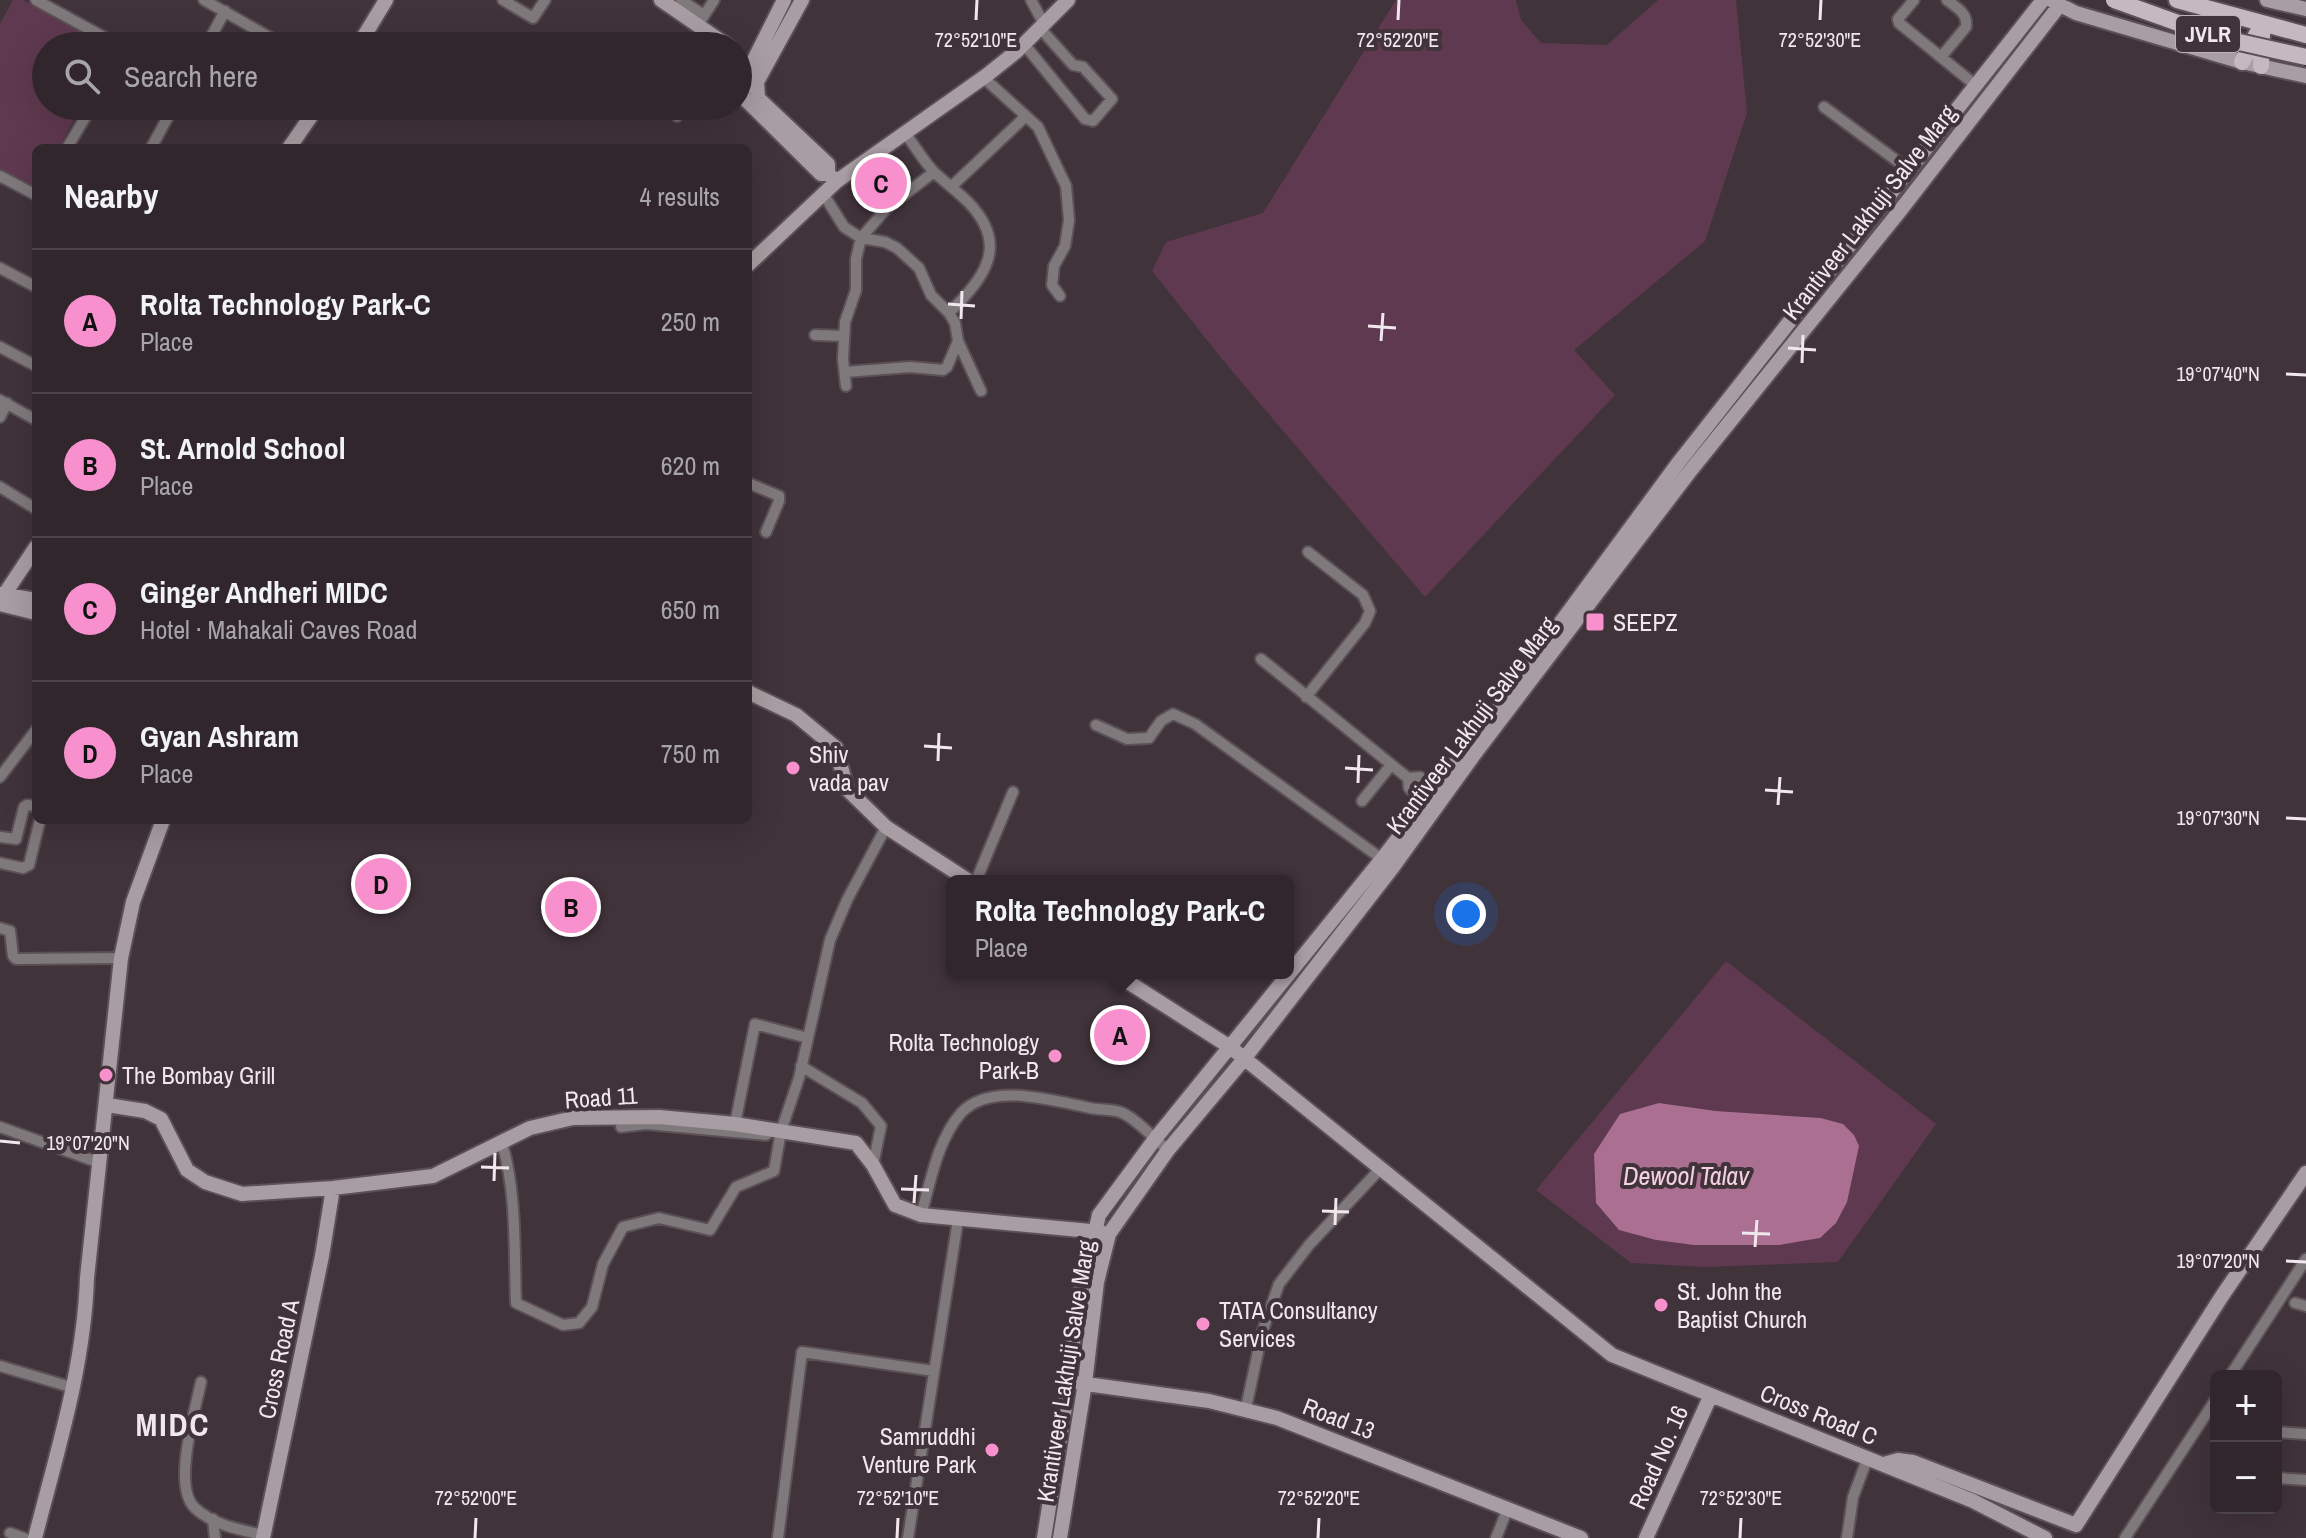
<!DOCTYPE html>
<meta charset="utf-8">
<style>
:root{--surface:#30262c;--page:#3c3238;--text:#f1f3f6;--muted:#a8a5a9;--line:#4b4348;--accent:#f890cd}
body{margin:0;font-family:"Archivo Narrow",sans-serif;background:var(--page);color:var(--text)}
.controls{position:absolute;right:24px;bottom:24px;display:grid;overflow:hidden;border-radius:12px;box-shadow:0 8px 32px #0002}
.controls button{width:72px;height:72px;display:grid;place-items:center;padding:0;border:0;border-bottom:2px solid var(--line);background:var(--surface);color:var(--text);font:40px sans-serif}
.you{position:absolute;left:1466px;top:914px;width:28px;height:28px;margin:-20px;border:6px solid #fff;border-radius:50%;background:#1a73e8;box-shadow:0 0 0 12px #1a73e833}
.badge{display:grid;place-items:center;width:52px;height:52px;border-radius:50%;background:var(--accent);color:#111;font-size:26px;font-weight:700}
.pin{position:absolute;translate:-50% -50%;border:4px solid #fff;box-shadow:0 2px 8px #0006}
.popup{position:absolute;left:946px;top:875px;width:348px;height:104px;box-sizing:border-box;display:grid;place-content:center;border-radius:12px;background:var(--surface);filter:drop-shadow(0 2px 6px #0005);font-size:26px;white-space:nowrap;color:var(--muted)}
.popup b{font-size:30px;color:var(--text)}
.popup::after{content:'';position:absolute;left:50%;top:100%;margin-left:-16px;border:16px solid transparent;border-top-color:var(--surface)}
.list{margin:0;padding:0;list-style:none}
h2{display:flex;justify-content:space-between;align-items:center;height:104px;margin:0;padding:0 32px;font-size:34px}
h2 small{font-size:26px;font-weight:400;color:var(--muted)}
.list li{display:grid;grid-template-columns:52px 1fr auto;gap:24px;align-items:center;box-sizing:border-box;height:144px;padding:0 32px;border-top:2px solid var(--line)}
.list b{display:block;font-size:30px;white-space:nowrap}
.list p{margin:0;font-size:26px;white-space:nowrap;color:var(--muted)}
.list em{font-size:26px;font-style:normal;color:var(--muted)}
.icon{flex:none;width:44px;height:44px;fill:none;stroke:currentColor;stroke-width:2;stroke-linecap:round;stroke-linejoin:round}
.map{position:relative;flex:none;width:2306px;height:1538px;overflow:hidden}
.search{position:absolute;background:var(--surface);box-shadow:0 8px 32px #0002;left:32px;top:32px;width:720px;height:88px;display:flex;align-items:center;gap:20px;box-sizing:border-box;padding:0 28px;border-radius:44px;color:var(--muted);font-size:30px}
.panel{position:absolute;background:var(--surface);box-shadow:0 8px 32px #0002;left:32px;top:144px;width:720px;height:680px;border-radius:12px}
.map>svg:first-child{display:block}
</style>
<div class="map">
<svg width="2306" height="1538" viewBox="0 0 2306 1538">
<rect width="100%" height="100%" fill="#40333a"/>
<path fill="#5f394f" fill-rule="evenodd" d="M 13,0 L 23,0 L 111,46 L 46,46 L 46,106 L 81,106 L 59,148 L 36,148 L 36,191 L 0,173 L 0,24 Z
M 1396,0 L 1516,0 L 1521,20 L 1541,43 L 1607,45 L 1658,0 L 1736,0 L 1747,113 L 1705,241 L 1574,350 L 1615,395 L 1425,597 L 1226,364 L 1152,271 L 1166,242 L 1263,213 Z
M 1726,961 L 1936,1124 L 1838,1262 L 1704,1267 L 1631,1263 L 1536,1190 ZM 1659,1103 L 1716,1111 L 1821,1118 L 1843,1124 L 1820,1238 C 1765,1248 1711,1246 1656,1240 Z"/>
<path fill="#ab6f91" d="M 1659,1103 L 1716,1111 L 1821,1118 L 1843,1124 L 1854,1135 L 1859,1146 L 1847,1202 L 1836,1223 L 1820,1238 L 1779,1245 L 1694,1245 L 1656,1240 L 1619,1230 L 1596,1203 L 1594,1154 L 1620,1114 Z"/>
<g fill="none" stroke-linecap="round" stroke-linejoin="round">
<defs>
<path id="street" d="M 36,0 L 120,46
M 204,0 L 285,46
M 503,0 L 533,18 L 545,0
M 681,0 L 704,15
M 1031,0 L 1044,24
M 1914,0 L 1898,19 L 1899,23 L 1974,84
M 698,25 L 714,0
M 1024,44 L 1085,119 L 1093,121 L 1112,99 L 1083,67 L 1073,65 L 1040,28
M 206,46 L 225,11
M 1941,57 L 1966,27 C 1968,13 1957,8 1947,0
M 984,78 L 1038,127 L 1066,186 L 1069,220 L 1065,246 L 1054,266 L 1052,285 L 1060,296
M 1824,107 L 1908,169
M 677,116 L 683,106
M 905,133 C 915,146 924,162 935,173 C 946,183 958,192 968,202 C 1010,245 985,277 949,313
M 67,148 L 92,106
M 151,148 L 174,106
M 0,176 L 36,195
M 952,186 L 1026,116
M 824,195 L 844,227 L 861,238 L 885,242 L 897,248 L 919,268 L 931,295 L 949,313 L 955,323 L 958,341 L 981,391
M 0,268 L 36,287
M 815,335 L 844,336
M 0,347 L 36,366
M 845,372 L 910,367 L 943,370 L 947,367 L 958,341
M 846,386 L 843,359 L 845,322 L 856,290 L 856,259 L 861,238 L 887,208 L 934,172
M 0,400 L 36,420
M 0,417 L 7,403
M 748,483 L 779,496 L 779,501 L 766,532
M 0,487 L 36,509
M 1261,659 L 1408,778 L 1409,788 L 1425,804
M 1306,697 L 1365,623 L 1370,611 L 1363,595 L 1308,552
M 1096,725 L 1127,739 L 1149,738 L 1161,721 L 1173,714 L 1195,724 L 1382,859
M 0,777 L 36,730
M 1408,778 L 1420,777 L 1435,791
M 1362,801 L 1391,765
M 0,837 L 16,839 L 24,807 L 27,805 L 36,806
M 0,863 L 23,868 L 29,865 L 40,820
M 976,881 L 1013,792
M 0,928 L 10,931 L 13,956 L 16,959 L 121,958
M 801,1066 L 862,1103 L 881,1126 L 873,1165
M 735,1124 L 755,1024 L 808,1038 L 830,940 L 847,900 L 886,827
M 0,1127 L 100,1163
M 621,1127 L 646,1124 L 766,1135
M 502,1143 C 517,1194 514,1250 516,1303 L 563,1325 L 579,1323 L 592,1307 L 603,1264 L 623,1227 L 659,1218 L 710,1230 L 736,1187 L 774,1171 L 781,1131 L 799,1078 L 808,1038
M 921,1215 C 931,1181 937,1141 961,1113 C 990,1081 1054,1101 1090,1108 C 1099,1110 1112,1109 1120,1112 C 1135,1117 1155,1140 1168,1150
M 2295,1303 L 2306,1306
M 0,1366 L 74,1388
M 2230,1376 L 2306,1259
M 201,1382 C 195,1411 172,1487 195,1508 C 213,1525 241,1530 263,1535
M 1246,1408 L 1262,1333 L 1279,1284 L 1309,1245 L 1381,1168
M 2276,1432 L 2306,1434
M 2276,1478 L 2306,1480
M 213,1519 L 215,1538
M 10,1533 L 24,1538
M 778,1538 L 802,1352 L 934,1371
M 908,1538 L 958,1220
M 1496,1538 L 1508,1508
M 1847,1538 L 1853,1497 L 1868,1457
M 2125,1538 L 2216,1399"/>
<path id="secondary" d="M 661,0 L 728,46
M 784,0 L 745,78 L 743,97 L 821,174 L 828,174 L 837,181
M 802,0 L 757,82 L 758,98 L 828,164 L 828,174
M 2267,0 L 2306,9
M 2054,2 L 2076,13 L 2242,62 L 2306,76
M 358,46 L 386,0
M 289,148 L 318,106
M 748,265 L 837,181 L 987,75 L 1017,51 L 1068,0
M 0,594 L 36,600
M 0,601 L 36,547
M 0,604 L 36,613
M 748,692 L 796,715 L 836,748 L 847,789 L 886,827 L 969,881
M 1483,728 L 1679,462 L 2043,0
M 1114,973 L 1230,1047 L 1612,1355 L 1973,1501 L 2045,1538
M 107,1105 L 145,1111 L 161,1119 L 187,1170 L 205,1182 L 242,1194 L 333,1188 L 433,1176 L 530,1128 L 573,1118 L 659,1117 L 735,1124 L 856,1143 L 873,1165 L 895,1205 L 921,1215 L 1101,1232
M 1079,1383 L 1209,1401 L 1277,1418 L 1581,1538
M 1884,1464 L 1898,1460 L 1913,1462 L 2076,1525 L 2222,1296 L 2306,1173
M 35,1538 C 57,1452 84,1367 87,1278 L 121,958 L 133,902 L 163,820
M 263,1538 L 322,1256 L 333,1188
M 1044,1538 L 1069,1382 L 1076,1313 L 1099,1215 L 1155,1139 L 1382,859 L 1456,763
M 1060,1538 L 1085,1383 L 1097,1282 L 1109,1234 L 1168,1150 L 1244,1059 L 1393,867 L 1476,752 L 1691,470 L 1899,212 L 2059,6 L 2059,0
M 1646,1538 L 1711,1395"/>
<path id="primary" d="M 2177,0 L 2306,35
M 2242,62 L 2262,24
M 2261,66 L 2262,34"/>
</defs>
<use href="#street" stroke="#5c5057" stroke-width="14"/>
<use href="#secondary" stroke="#5c5057" stroke-width="18"/>
<use href="#primary" stroke="#5c5057" stroke-width="20"/>
<use href="#street" stroke="#7f797c" stroke-width="10"/>
<use href="#secondary" stroke="#a79da2" stroke-width="14"/>
<use href="#primary" stroke="#c6b8bf" stroke-width="16"/>
<defs>
<path id="primary-bridge" d="M 2114,0 L 2217,37 L 2306,57"/>
</defs>
<use href="#primary-bridge" stroke="#5c5057" stroke-width="20" stroke-linecap="butt"/>
<use href="#primary-bridge" stroke="#c6b8bf" stroke-width="16"/>
</g>
<path fill="none" stroke="#f1e8ed" stroke-width="3" d="M 976,20 L 977,0M 1398,20 L 1399,0M 1820,20 L 1821,0M 948,304 L 975,306M 961,319 L 962,291M 1368,326 L 1396,328M 1381,341 L 1383,313M 1788,348 L 1816,350M 1802,363 L 1803,335M 2286,374 L 2306,375M 924,746 L 952,748M 938,761 L 939,733M 1345,768 L 1373,770M 1358,783 L 1359,755M 1765,790 L 1793,792M 1778,805 L 1780,777M 2286,818 L 2306,819M 0,1141 L 20,1143M 481,1167 L 509,1168M 494,1181 L 495,1153M 901,1189 L 929,1190M 914,1203 L 916,1175M 1322,1211 L 1349,1212M 1335,1225 L 1336,1198M 1742,1233 L 1770,1234M 1755,1247 L 1757,1220M 2286,1261 L 2306,1262M 475,1538 L 476,1518M 897,1538 L 898,1518M 1318,1538 L 1319,1518M 1740,1538 L 1741,1518"/>
<g fill="#f890cd" stroke="#40333a" stroke-width="3">
<rect x="1585" y="612" width="20" height="20" rx="4"/>
<circle cx="793" cy="768" r="8"/>
<circle cx="1055" cy="1056" r="8"/>
<circle cx="106" cy="1075" r="8"/>
<circle cx="1661" cy="1305" r="8"/>
<circle cx="1203" cy="1324" r="8"/>
<circle cx="992" cy="1450" r="8"/>
</g>
<g text-anchor="middle" dominant-baseline="central" stroke-width="8" stroke-linejoin="round" paint-order="stroke">
<rect fill="#40333a" stroke="#bcb2b7" stroke-width="2" x="2176" y="16" width="64" height="36" rx="6"/>
<g font-size="22" font-weight="bold" fill="#f1e8ed">
<text x="2208" y="34">JVLR</text>
</g>
<g font-size="24" fill="#f1e8ed" stroke="#40333a">
<text transform="translate(1869 212) rotate(-52)">Krantiveer Lakhuji Salve Marg</text>
<text transform="translate(1471 725) rotate(-53)">Krantiveer Lakhuji Salve Marg</text>
<text transform="translate(601 1097) rotate(-4)">Road 11</text>
<text transform="translate(278 1359) rotate(-78)">Cross Road A</text>
<text transform="translate(1065 1371) rotate(-81)">Krantiveer Lakhuji Salve Marg</text>
<text transform="translate(1819 1414) rotate(22)">Cross Road C</text>
<text transform="translate(1339 1418) rotate(21)">Road 13</text>
<text transform="translate(1658 1457) rotate(-66)">Road No. 16</text>
</g>
<g font-size="24" fill="#f1e8ed" stroke="#40333a" text-anchor="start">
<text x="1613" y="622">SEEPZ</text>
<text x="809" y="754">Shiv<tspan x="809" dy="28">vada pav</tspan></text>
<text x="1039" y="1042" text-anchor="end">Rolta Technology<tspan x="1039" dy="28">Park-B</tspan></text>
<text x="122" y="1075">The Bombay Grill</text>
<text x="1677" y="1291">St. John the<tspan x="1677" dy="28">Baptist Church</tspan></text>
<text x="1219" y="1310">TATA Consultancy<tspan x="1219" dy="28">Services</tspan></text>
<text x="976" y="1436" text-anchor="end">Samruddhi<tspan x="976" dy="28">Venture Park</tspan></text>
</g>
<g font-size="26" font-style="italic" fill="#f4d0e3" stroke="#40333a">
<text x="1686" y="1175">Dewool Talav</text>
</g>
<g font-size="32" font-weight="bold" letter-spacing="2" fill="#f1e8ed" stroke="#40333a">
<text x="173" y="1424">MIDC</text>
</g>
</g>
<g font-size="20" text-anchor="middle" fill="#f1e8ed" stroke="#40333a" stroke-width="8" stroke-linejoin="round" paint-order="stroke">
<text x="976" y="47">72°52'10"E</text>
<text x="1398" y="47">72°52'20"E</text>
<text x="1820" y="47">72°52'30"E</text>
<text x="2218" y="381">19°07'40"N</text>
<text x="2218" y="825">19°07'30"N</text>
<text x="88" y="1150">19°07'20"N</text>
<text x="2218" y="1268">19°07'20"N</text>
<text x="476" y="1505">72°52'00"E</text>
<text x="898" y="1505">72°52'10"E</text>
<text x="1319" y="1505">72°52'20"E</text>
<text x="1741" y="1505">72°52'30"E</text>
</g>
</svg>
<div class="controls">
<button>+</button>
<button>−</button>
</div>
<div class="you"></div>
<div class="pin badge" style="left:1120px;top:1035px">A</div>
<div class="popup"><b>Rolta Technology Park-C</b>Place</div>
<div class="pin badge" style="left:571px;top:907px">B</div>
<div class="pin badge" style="left:881px;top:183px">C</div>
<div class="pin badge" style="left:381px;top:884px">D</div>
<div class="search"><svg class="icon" aria-label="search" viewBox="0 0 24 24"><circle cx="10" cy="10" r="6"/><path d="M15 15l6 6"/></svg>Search here</div>
<section class="panel">
<h2>Nearby<small>4 results</small></h2>
<ul class="list">
<li><span class="badge">A</span><div><b>Rolta Technology Park-C</b><p>Place</p></div><em>250 m</em></li>
<li><span class="badge">B</span><div><b>St. Arnold School</b><p>Place</p></div><em>620 m</em></li>
<li><span class="badge">C</span><div><b>Ginger Andheri MIDC</b><p>Hotel · Mahakali Caves Road</p></div><em>650 m</em></li>
<li><span class="badge">D</span><div><b>Gyan Ashram</b><p>Place</p></div><em>750 m</em></li>
</ul>
</section>
</div>
